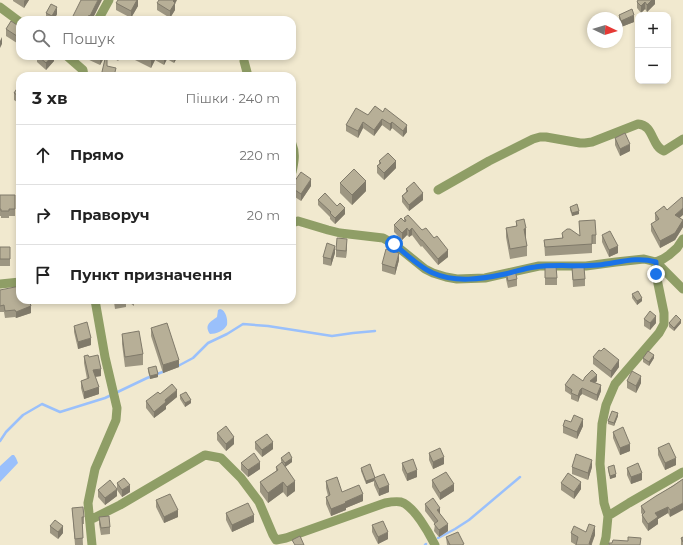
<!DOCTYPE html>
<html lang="uk">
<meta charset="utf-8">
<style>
:root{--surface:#fff;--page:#f6f6f6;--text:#222;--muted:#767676;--line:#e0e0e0}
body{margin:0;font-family:Montserrat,sans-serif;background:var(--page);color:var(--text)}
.controls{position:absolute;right:12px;top:12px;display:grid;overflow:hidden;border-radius:8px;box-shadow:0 2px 6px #0003}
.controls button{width:36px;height:36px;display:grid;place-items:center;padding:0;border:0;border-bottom:1px solid var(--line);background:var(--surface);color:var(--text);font:20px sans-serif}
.compass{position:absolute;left:587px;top:12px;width:36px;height:36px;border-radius:50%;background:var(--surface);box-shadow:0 2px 6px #0003;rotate:94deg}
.stop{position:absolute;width:12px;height:12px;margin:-9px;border:3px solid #1a73e8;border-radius:50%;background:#fff}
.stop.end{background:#1a73e8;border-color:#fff;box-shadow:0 1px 4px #0008}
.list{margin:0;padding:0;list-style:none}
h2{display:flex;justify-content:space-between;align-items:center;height:52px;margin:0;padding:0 16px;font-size:17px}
h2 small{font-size:13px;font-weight:400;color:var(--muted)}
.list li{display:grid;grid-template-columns:26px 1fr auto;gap:12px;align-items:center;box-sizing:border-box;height:60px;padding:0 16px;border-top:1px solid var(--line)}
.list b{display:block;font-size:15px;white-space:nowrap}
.list em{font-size:13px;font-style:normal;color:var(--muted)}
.icon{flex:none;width:22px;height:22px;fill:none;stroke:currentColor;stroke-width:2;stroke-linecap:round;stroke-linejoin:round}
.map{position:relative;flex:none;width:683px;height:545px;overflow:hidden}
.search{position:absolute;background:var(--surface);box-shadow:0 2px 6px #0003;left:16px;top:16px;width:280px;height:44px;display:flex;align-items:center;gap:10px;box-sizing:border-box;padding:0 14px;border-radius:12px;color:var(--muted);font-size:15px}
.panel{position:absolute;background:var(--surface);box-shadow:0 2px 6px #0003;left:16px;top:72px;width:280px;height:232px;border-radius:12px}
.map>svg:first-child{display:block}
</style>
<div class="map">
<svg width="683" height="545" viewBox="0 0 683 545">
<rect width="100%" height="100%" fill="#f1e9cf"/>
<path fill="#9ac0fb" d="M 220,309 C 226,310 228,320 227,325 C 224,331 216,334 210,334 C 204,325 210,322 217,317 L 218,310 Z
M 12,455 L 14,455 L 16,458 L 18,463 L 0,482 L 0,466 Z"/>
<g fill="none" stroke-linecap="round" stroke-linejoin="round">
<path stroke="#9ac0fb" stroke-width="2.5" d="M 178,366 L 193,358 L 208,343 L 227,334 L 243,324 L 268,326 L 332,336 L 353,333 L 375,331
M 0,441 L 6,432 L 23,415 L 42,404 L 60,412 L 105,398 L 147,378 L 165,371
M 438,538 L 455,529 L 469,520 L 520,477
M 425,545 L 426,544"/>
<path stroke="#8f9e66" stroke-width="9" d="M 0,7 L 20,22
M 98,20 L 109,0
M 67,56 L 83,70 L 84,76
M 244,61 L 248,76
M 292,144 C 296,153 294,163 292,172
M 438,190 L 489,161 L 533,139 L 540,137 L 546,137 L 580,143 L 585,143 L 592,142 L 638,124 C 654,125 651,146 664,151 L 683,139
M 292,223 L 298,221 L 328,230 L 340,233 L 383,238 L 394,244 L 425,269 L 433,273 L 446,277 L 457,279 L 485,278 L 539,266 L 586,266 L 616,262 L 644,259 L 656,262 L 663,259 L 669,255 L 677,248 L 683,239
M 656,262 L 683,289
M 0,284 L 20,282
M 608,516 L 629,503 L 683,472
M 90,520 L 120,505 L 205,455 L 221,458 L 241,478 L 259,502 L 273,535 L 276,540 L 286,538 L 385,503 C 390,502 396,501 401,502 C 414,506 429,533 435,545
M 92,545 L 88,503 L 95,469 L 116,420 L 117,408 L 105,357 L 95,300
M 604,545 L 606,537 L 608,516 L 604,503 L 600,464 L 602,424 L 606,405 L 615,384 L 659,333 L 664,324 L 664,313 L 656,274 L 656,262"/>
</g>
<path fill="#9d9682" d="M 13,0 L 29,0 L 24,8 L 13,1 Z
M 138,0 L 138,6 L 131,18 L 116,10 L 116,3 Z
M 638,0 L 655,0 L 655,4 L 647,12 L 645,9 L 641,13 L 637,8 L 637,2 Z
M 101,1 L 92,20 L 71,20 Z
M 157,3 L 175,4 L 175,10 L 170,18 L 157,10 Z
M 46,13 L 57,14 L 54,20 L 46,20 Z
M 619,15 L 634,22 L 621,27 L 619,22 Z
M 20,27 L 20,45 L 6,36 L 6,29 Z
M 37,56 L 54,56 L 54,61 L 46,70 L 37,62 Z
M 85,56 L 105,56 L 100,65 L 85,58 Z
M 110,56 L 120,56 L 118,61 Z
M 131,56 L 178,56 L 174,63 L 167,59 L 164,65 L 155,60 L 151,68 L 131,58 Z
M 20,84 L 20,104 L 14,100 L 14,93 Z
M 375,106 L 407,132 L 403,137 L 392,128 L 390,131 L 382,125 L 374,136 L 363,128 L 358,138 L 346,131 L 346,125 L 368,115 Z
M 615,138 L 630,151 L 620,156 L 615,145 Z
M 379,161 L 396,168 L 384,180 L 377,173 L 377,166 L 379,164 Z
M 340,183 L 366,191 L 352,205 L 340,193 Z
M 292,185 L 311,186 L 301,201 L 292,195 Z
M 406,189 L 423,200 L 409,211 L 402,202 L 402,196 L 406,192 Z
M 0,195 L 15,195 L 15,216 L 9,216 L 9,218 L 1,218 L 1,216 L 0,216 Z
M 318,200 L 345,214 L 335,224 L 330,219 L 330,217 L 318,205 Z
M 570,207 L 579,214 L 572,216 L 570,210 Z
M 667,210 L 680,218 L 683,227 L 675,240 L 660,248 L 651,231 L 651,224 L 656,221 L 655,220 L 655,213 Z
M 404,218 L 448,257 L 438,265 L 422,246 L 421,247 L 412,235 L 409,237 L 407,235 L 402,240 L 394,232 L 394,225 L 404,221 Z
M 516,221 L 526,238 L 525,238 L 527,246 L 527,256 L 510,259 L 506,237 L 506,228 L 516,226 Z
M 579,221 L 596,235 L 596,244 L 592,244 L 592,253 L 545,256 L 544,240 L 562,238 L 562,233 L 580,235 Z
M 602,235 L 618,253 L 609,257 L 602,242 Z
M 347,246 L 346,258 L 336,257 L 336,250 Z
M 0,247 L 10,247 L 10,266 L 0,266 Z
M 335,253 L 331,266 L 323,264 L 323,257 Z
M 399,260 L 395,275 L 382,271 L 382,264 Z
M 545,266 L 557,278 L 557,285 L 545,285 Z
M 572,268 L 585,279 L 585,286 L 573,287 Z
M 506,272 L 517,279 L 517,286 L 508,288 L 506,279 Z
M 0,290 L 20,300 L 46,300 L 46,301 L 30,302 L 31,313 L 16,318 L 15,317 L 5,318 L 4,312 L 0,312 Z
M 632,294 L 642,301 L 637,305 L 632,298 Z
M 103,300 L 134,300 L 134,306 L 126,300 L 126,307 L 115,309 L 114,302 L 103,304 Z
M 644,319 L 656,323 L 650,330 L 644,326 Z
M 669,323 L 681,323 L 674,331 L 669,327 Z
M 74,326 L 91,345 L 78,349 L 74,332 Z
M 151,328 L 179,367 L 163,373 L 151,336 Z
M 122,334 L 143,354 L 143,365 L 125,367 L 122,344 Z
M 84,356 L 89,357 L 101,376 L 95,377 L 99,394 L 84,399 L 81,388 L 81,381 L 87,379 L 84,363 Z
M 593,357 L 619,367 L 611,378 L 593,364 Z
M 643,358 L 654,358 L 649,366 L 643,362 Z
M 148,368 L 158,377 L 150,379 L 148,371 Z
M 583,381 L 597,381 L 595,383 L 601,391 L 597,401 L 582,394 L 580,396 L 578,402 L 571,399 L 571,395 L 565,391 L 565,385 Z
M 627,381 L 641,383 L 636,393 L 627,388 Z
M 160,394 L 177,397 L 166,406 L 166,409 L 154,418 L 146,408 L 146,401 Z
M 180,395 L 191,403 L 185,407 L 180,399 Z
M 618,416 L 614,426 L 608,424 L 608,421 Z
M 563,426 L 583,426 L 577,439 L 563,433 Z
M 613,432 L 630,451 L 620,455 L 613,438 Z
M 217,433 L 234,444 L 226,451 L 217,440 Z
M 255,442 L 273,449 L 262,457 L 255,449 Z
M 658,448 L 676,465 L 665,470 L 658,455 Z
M 429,453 L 444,464 L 433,469 L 429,460 Z
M 281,458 L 292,462 L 285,467 L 295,491 L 287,497 L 283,492 L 268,503 L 260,492 L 260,482 L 276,471 L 276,467 L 282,463 L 281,461 Z
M 241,463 L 260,469 L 248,477 L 241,470 Z
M 402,463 L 417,477 L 407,481 L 402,470 Z
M 572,467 L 592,467 L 588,480 L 572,474 Z
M 608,467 L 616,477 L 610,479 L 608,470 Z
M 361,468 L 375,478 L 389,492 L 379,496 L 374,485 L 374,481 L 366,484 L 361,471 Z
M 627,468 L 642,480 L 631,484 L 627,475 Z
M 683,479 L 670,517 L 668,513 L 658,519 L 658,524 L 648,531 L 642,522 L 642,514 L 641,513 L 641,506 Z
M 432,480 L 454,491 L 440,500 L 432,487 Z
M 326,481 L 342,492 L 363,501 L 346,508 L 346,510 L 331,516 L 326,504 L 326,497 L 328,496 L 326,488 Z
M 117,483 L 130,492 L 122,497 L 117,490 Z
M 561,483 L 581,489 L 574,499 L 561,490 Z
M 98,490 L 117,496 L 105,505 L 98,497 Z
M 156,500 L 178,517 L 164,523 L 156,507 Z
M 425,504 L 440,514 L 448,531 L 439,537 L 434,531 L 435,524 L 425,511 Z
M 72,508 L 84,517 L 84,524 L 82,524 L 83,545 L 75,545 Z
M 226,513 L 254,522 L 232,532 L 226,520 Z
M 99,517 L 110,527 L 110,534 L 101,535 L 99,524 Z
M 372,525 L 388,539 L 378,544 L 372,532 Z
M 50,526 L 63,533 L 58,539 L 50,533 Z
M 586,532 L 595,535 L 592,544 L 576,545 L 571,542 L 571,533 Z
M 446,537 L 464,545 L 447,545 Z
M 683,537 L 683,545 L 681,545 L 681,538 Z"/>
<path fill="#807a6a" d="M 25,0 L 29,0 L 24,8 L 24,1 Z
M 98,0 L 102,0 L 92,20 L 90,20 L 90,16 Z
M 137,0 L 138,0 L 138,6 L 131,18 L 131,11 Z
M 174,0 L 177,0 L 175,4 L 175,10 L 170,18 L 170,11 Z
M 652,0 L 655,0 L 655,4 L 647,12 L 647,5 Z
M 645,2 L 645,9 L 641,13 L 641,6 Z
M 57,7 L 57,14 L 54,20 L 52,20 L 52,16 Z
M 634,15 L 634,22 L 621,27 L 621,21 Z
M 2,37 L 2,44 L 0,48 L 0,41 Z
M 52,56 L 54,56 L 54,61 L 46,70 L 46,63 Z
M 100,56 L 105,56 L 100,65 Z
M 118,56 L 120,56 L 118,61 Z
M 153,56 L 155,56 L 155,60 L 151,68 L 151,60 Z
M 164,56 L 167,56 L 167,59 L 164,65 Z
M 174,56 L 178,56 L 174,63 Z
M 382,119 L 382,125 L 374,136 L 374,130 Z
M 363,122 L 363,128 L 358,138 L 358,131 Z
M 392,122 L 392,128 L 390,131 L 390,124 Z
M 407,125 L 407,132 L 403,137 L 403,131 Z
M 630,144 L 630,151 L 620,156 L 620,149 Z
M 396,161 L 396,168 L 384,180 L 384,173 Z
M 311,179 L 311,186 L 301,201 L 301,194 Z
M 366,181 L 366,191 L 352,205 L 352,195 Z
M 423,193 L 423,200 L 409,211 L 409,205 Z
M 345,208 L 345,214 L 335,224 L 335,218 Z
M 683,208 L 683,215 L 675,222 L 675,215 Z
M 579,211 L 579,214 L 572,216 L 572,213 Z
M 683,220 L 683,227 L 675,240 L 660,248 L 660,241 Z
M 407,228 L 407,235 L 402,240 L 402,233 Z
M 412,228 L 412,235 L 409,237 L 409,231 Z
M 526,228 L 526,238 L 524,239 L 524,229 Z
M 347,239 L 347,246 L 346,258 L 346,251 Z
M 335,246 L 335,253 L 331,266 L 331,259 Z
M 618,246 L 618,253 L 609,257 L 609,250 Z
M 448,250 L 448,257 L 438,265 L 438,259 Z
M 399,253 L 399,260 L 395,275 L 395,268 Z
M 642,298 L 642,301 L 637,305 L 637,301 Z
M 31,306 L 31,313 L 16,318 L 16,312 Z
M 656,316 L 656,323 L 650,330 L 650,323 Z
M 681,320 L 681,323 L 674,331 L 674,328 Z
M 91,338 L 91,345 L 78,349 L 78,342 Z
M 654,355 L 654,358 L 649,366 L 649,362 Z
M 179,360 L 179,367 L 163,373 L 163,365 Z
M 619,360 L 619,367 L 611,378 L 611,371 Z
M 101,369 L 101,376 L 93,377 L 93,370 Z
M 158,374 L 158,377 L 150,379 L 150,376 Z
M 597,375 L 597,381 L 590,387 L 590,381 Z
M 641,376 L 641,383 L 636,393 L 636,386 Z
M 601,385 L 601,391 L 597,401 L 597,395 Z
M 99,387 L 99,394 L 84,399 L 84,392 Z
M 582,388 L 582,394 L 580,396 L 578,402 L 578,396 L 580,390 Z
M 177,390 L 177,397 L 166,406 L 166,409 L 154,418 L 154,412 L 165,400 Z
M 191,400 L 191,403 L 185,407 L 185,403 Z
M 618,413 L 618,416 L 614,426 L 614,423 Z
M 583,419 L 583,426 L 577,439 L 577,432 Z
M 234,437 L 234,444 L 226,451 L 226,444 Z
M 273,442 L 273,449 L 262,457 L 262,450 Z
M 630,444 L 630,451 L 620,455 L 620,448 Z
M 444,457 L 444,464 L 433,469 L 433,462 Z
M 292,458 L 292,462 L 285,467 L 285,463 Z
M 676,458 L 676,465 L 665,470 L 665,463 Z
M 592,460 L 592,467 L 588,480 L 588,473 Z
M 260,462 L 260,469 L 248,477 L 248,470 Z
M 417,470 L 417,477 L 407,481 L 407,474 Z
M 642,473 L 642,480 L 631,484 L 631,477 Z
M 616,474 L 616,477 L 610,479 L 610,476 Z
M 374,478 L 374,481 L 366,484 L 366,481 Z
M 295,481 L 295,491 L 287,497 L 287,487 Z
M 283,482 L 283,492 L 268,503 L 268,493 Z
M 581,482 L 581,489 L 574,499 L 574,492 Z
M 454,484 L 454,491 L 440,500 L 440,493 Z
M 130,485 L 130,492 L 122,497 L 122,490 Z
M 389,485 L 389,492 L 379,496 L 379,489 Z
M 117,489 L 117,496 L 105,505 L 105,498 Z
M 363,494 L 363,501 L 346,508 L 346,510 L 331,516 L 331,509 L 345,502 Z
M 683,503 L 683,510 L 670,517 L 670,510 Z
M 668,507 L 668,513 L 658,519 L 658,524 L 648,531 L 648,524 L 655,513 Z
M 440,508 L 440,515 L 437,510 Z
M 178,510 L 178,517 L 164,523 L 164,517 Z
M 254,515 L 254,522 L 232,532 L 232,525 Z
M 448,524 L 448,531 L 439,537 L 439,530 Z
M 63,526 L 63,533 L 58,539 L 58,532 Z
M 595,526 L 595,535 L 591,545 L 589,544 Z
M 388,532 L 388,539 L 378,544 L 378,537 Z"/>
<path fill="#b7af97" stroke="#807a6a" d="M 81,0 L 98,0 L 90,16 L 89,15 L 87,20 L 71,20 Z
M 118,0 L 137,0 L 131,11 L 116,3 Z
M 159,0 L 174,0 L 173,1 L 175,3 L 170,11 L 157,3 Z
M 638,0 L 652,0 L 647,5 L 645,2 L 641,6 L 637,2 Z
M 51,4 L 57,7 L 52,16 L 46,13 Z
M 632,9 L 634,15 L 621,21 L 619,15 Z
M 11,21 L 20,27 L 20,38 L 6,29 Z
M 38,56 L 52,56 L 46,63 Z
M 142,56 L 153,56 L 151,60 Z
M 105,59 L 107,59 L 107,66 L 116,68 L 114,76 L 101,76 Z
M 20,84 L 20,97 L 14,93 Z
M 375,106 L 383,112 L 385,108 L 407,125 L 403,131 L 392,122 L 390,124 L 382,119 L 374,130 L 363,122 L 358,131 L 346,125 L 356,108 L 368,115 Z
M 625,133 L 630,144 L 620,149 L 615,138 Z
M 388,153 L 396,161 L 384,173 L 377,166 L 381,163 L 379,161 Z
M 354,169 L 366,181 L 352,195 L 340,183 Z
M 301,172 L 311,179 L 301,194 L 292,188 L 292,185 Z
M 414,182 L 423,193 L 409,205 L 402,196 L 408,191 L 406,189 Z
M 325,193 L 337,206 L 340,203 L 345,208 L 335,218 L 330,213 L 331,212 L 318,200 Z
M 0,195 L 15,195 L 15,209 L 9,209 L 9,211 L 1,211 L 1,209 L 0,209 Z
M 682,197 L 683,199 L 683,208 L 675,215 L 683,220 L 675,233 L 660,241 L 651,224 L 659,219 L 655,213 L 664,206 L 667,210 Z
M 577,204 L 579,211 L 572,213 L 570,207 Z
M 408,215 L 422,230 L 426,228 L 434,238 L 437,236 L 448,250 L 438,259 L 422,240 L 421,240 L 412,228 L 409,231 L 407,228 L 402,233 L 394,225 L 401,218 L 405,222 L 406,220 L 404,218 Z
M 524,219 L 526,228 L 524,229 L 527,246 L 510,249 L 506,228 L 517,226 L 516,221 Z
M 595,220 L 596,235 L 592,235 L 592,244 L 545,247 L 544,240 L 563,238 L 562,233 L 567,229 L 570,229 L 580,236 L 579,221 Z
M 610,231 L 618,246 L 609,250 L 602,235 Z
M 337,238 L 347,239 L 346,251 L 336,250 Z
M 327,243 L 335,246 L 331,259 L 323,257 Z
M 0,247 L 10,247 L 10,259 L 0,259 Z
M 386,249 L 399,253 L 395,268 L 382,264 Z
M 545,266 L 556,266 L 557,278 L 545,278 Z
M 584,267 L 585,279 L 573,280 L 572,268 Z
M 515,270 L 517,279 L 508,281 L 506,272 Z
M 20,286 L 20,300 L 29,300 L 31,306 L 16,312 L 15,310 L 5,311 L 4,305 L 0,306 L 0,290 Z
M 638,291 L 642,298 L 637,301 L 632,294 Z
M 115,300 L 126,300 L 126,302 L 115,303 Z
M 650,311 L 656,316 L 650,323 L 644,319 Z
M 676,315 L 681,320 L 674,328 L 669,323 Z
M 87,322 L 91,338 L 78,342 L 74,326 Z
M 167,323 L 179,360 L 163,365 L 151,328 Z
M 139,331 L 143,354 L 125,357 L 122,334 Z
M 604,348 L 619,360 L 611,371 L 593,357 L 599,350 L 601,351 Z
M 648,351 L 654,355 L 649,362 L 643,358 Z
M 88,355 L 89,357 L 98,355 L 101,369 L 93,370 L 99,387 L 84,392 L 81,381 L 89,378 L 84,356 Z
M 156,366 L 158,374 L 150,376 L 148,368 Z
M 592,370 L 597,375 L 590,381 L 601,385 L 597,395 L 582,388 L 580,390 L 578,396 L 571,393 L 572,390 L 565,385 L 573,374 L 583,381 L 585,377 Z
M 632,371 L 641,376 L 636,386 L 627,381 Z
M 172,384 L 177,390 L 165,400 L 166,402 L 154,412 L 146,401 L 158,392 L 160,394 Z
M 186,392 L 191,400 L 185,403 L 180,395 Z
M 612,411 L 618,413 L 614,423 L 608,421 Z
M 574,415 L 583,419 L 577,432 L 563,426 L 565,420 L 571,422 Z
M 226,426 L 234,437 L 226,444 L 217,433 Z
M 623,427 L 630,444 L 620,448 L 613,432 Z
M 267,434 L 273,442 L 262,450 L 255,442 Z
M 669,443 L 676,458 L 665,463 L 658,448 Z
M 440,448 L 444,457 L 433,462 L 429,453 Z
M 289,452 L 292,458 L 285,463 L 281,458 Z
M 254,453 L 260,462 L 248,470 L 241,463 Z
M 576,454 L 592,460 L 588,473 L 572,467 Z
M 413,459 L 417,470 L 407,474 L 402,463 Z
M 282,462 L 295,481 L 287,487 L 283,482 L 268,493 L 260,482 L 278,470 L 276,467 Z
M 638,463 L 642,473 L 631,477 L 627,468 Z
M 370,464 L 375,478 L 366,481 L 361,468 Z
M 614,465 L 616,474 L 610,476 L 608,467 Z
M 446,472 L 454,484 L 440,493 L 432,480 Z
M 568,473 L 581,482 L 574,492 L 561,483 Z
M 384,474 L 389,485 L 379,489 L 374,478 Z
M 337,477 L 342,492 L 359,485 L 363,494 L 345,502 L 346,503 L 331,509 L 326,497 L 330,495 L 326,481 Z
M 124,478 L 130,485 L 122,490 L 117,483 Z
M 683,479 L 683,503 L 670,510 L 668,507 L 655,513 L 658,517 L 648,524 L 642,515 L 645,512 L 641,506 L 656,496 L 673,486 Z
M 110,480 L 117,489 L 105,498 L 98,490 Z
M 170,494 L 178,510 L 164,517 L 156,500 Z
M 433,498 L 440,508 L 437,510 L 448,524 L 439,530 L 434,524 L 438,521 L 425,504 Z
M 248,503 L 254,515 L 232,525 L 226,513 Z
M 83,507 L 84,517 L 82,517 L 83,538 L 75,539 L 72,508 Z
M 109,516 L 110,527 L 101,528 L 99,517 Z
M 55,520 L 63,526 L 58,532 L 50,526 Z
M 383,521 L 388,532 L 378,537 L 372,525 Z
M 589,524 L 595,526 L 589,544 L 592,545 L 576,545 L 578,537 L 571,533 L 574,526 L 586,532 Z
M 458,532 L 464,544 L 462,545 L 450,545 L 446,537 Z
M 300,536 L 304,545 L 295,545 L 292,540 Z
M 628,537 L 641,538 L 640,545 L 609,545 L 609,543 L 612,543 L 613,540 L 628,541 Z
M 683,537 L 683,542 L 681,538 Z"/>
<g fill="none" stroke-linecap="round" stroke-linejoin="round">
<path stroke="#1a73e8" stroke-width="5" d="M 394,244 C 405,253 420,268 433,273 C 455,283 482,279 505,274 C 515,272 525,268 535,267 C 556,264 577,267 598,265 C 618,263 636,256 656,262 L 656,274"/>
</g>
</svg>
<div class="controls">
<button>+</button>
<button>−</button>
</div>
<svg class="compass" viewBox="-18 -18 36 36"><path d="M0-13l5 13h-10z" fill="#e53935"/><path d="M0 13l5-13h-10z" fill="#767676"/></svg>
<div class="stop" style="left:394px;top:244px"></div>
<div class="stop end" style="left:656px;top:274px"></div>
<div class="search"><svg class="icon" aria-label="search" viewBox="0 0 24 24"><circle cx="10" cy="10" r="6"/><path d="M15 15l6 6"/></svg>Пошук</div>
<section class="panel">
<h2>3 хв<small>Пішки · 240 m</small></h2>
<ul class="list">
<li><svg class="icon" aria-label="ahead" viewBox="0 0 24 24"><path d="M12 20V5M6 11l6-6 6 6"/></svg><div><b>Прямо</b></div><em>220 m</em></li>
<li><svg class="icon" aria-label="right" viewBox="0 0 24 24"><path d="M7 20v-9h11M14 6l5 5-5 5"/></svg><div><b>Праворуч</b></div><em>20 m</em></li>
<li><svg class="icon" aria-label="arrive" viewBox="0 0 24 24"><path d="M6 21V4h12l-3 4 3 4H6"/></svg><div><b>Пункт призначення</b></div></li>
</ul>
</section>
</div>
